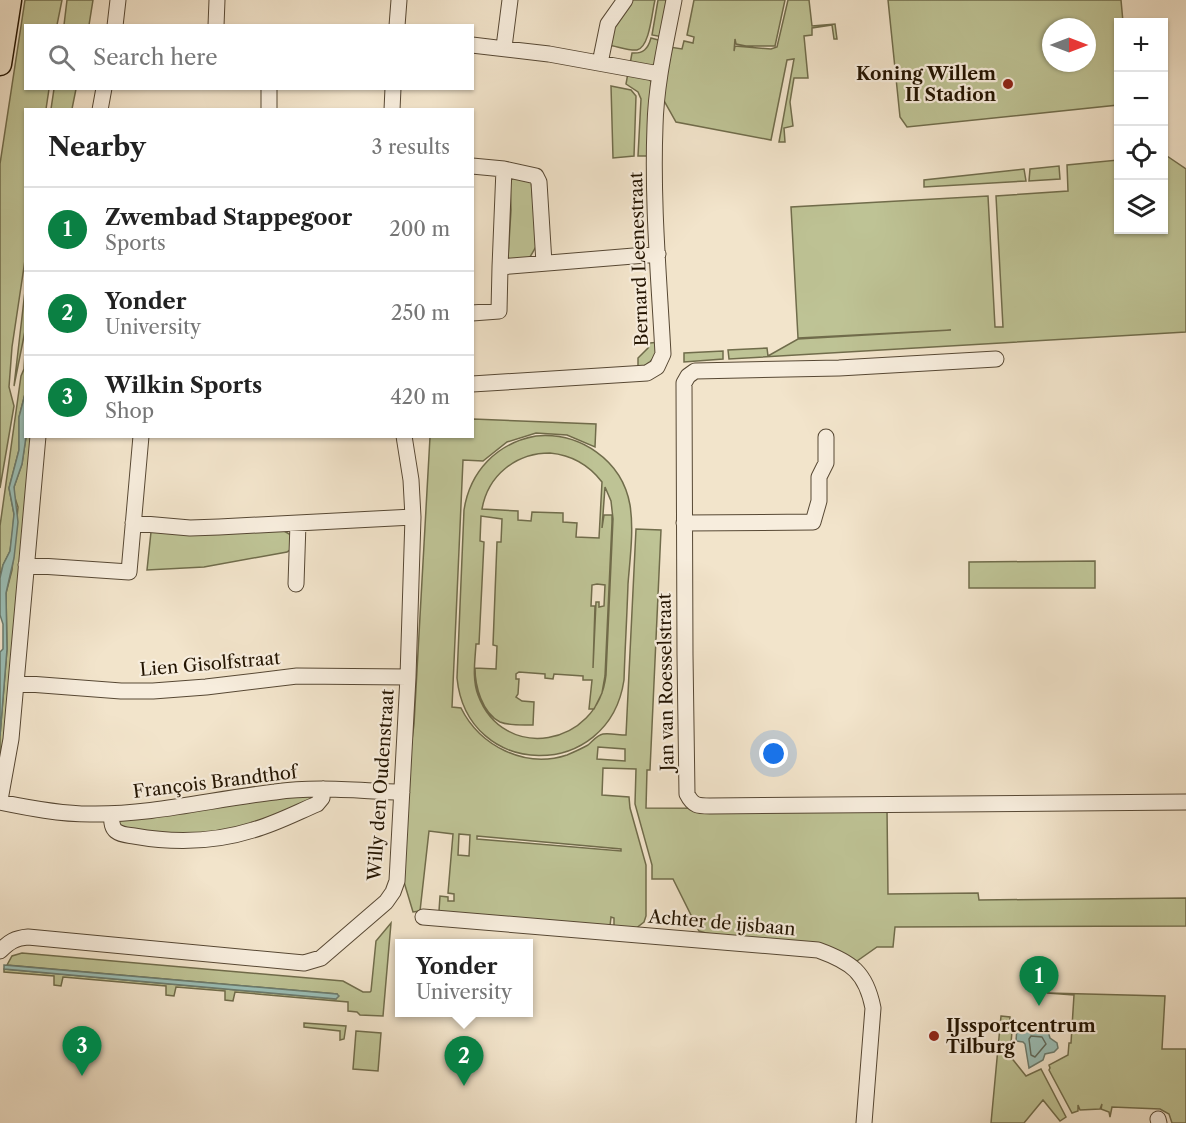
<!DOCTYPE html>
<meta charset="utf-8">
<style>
:root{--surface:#fff;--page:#f2f2f2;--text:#222;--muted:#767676;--line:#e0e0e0;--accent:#0b8043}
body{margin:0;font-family:"Libre Caslon Text",serif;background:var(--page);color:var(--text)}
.controls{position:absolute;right:18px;top:18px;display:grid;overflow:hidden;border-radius:0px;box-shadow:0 2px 4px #0004}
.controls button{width:54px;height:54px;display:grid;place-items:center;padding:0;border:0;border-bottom:2px solid var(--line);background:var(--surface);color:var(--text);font:30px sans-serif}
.compass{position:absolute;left:1042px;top:18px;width:54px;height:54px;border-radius:50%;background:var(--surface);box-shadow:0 2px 4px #0004;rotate:90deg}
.you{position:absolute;left:774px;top:754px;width:21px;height:21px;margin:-15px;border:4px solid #fff;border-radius:50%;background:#1a73e8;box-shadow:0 0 0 9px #1a73e833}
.badge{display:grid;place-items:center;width:39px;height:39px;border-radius:50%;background:var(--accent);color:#fff;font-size:20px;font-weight:700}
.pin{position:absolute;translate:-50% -50px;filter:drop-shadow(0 2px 3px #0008)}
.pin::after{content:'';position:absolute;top:32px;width:21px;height:18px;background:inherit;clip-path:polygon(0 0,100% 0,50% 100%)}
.popup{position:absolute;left:395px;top:939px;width:138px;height:78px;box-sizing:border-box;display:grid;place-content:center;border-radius:0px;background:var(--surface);filter:drop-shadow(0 2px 4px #0005);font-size:20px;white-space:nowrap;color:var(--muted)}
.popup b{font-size:22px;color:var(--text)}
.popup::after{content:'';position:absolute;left:50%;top:100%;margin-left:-12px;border:12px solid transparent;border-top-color:var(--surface)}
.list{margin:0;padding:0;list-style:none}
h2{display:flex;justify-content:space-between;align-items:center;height:78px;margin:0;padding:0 24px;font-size:26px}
h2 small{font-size:20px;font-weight:400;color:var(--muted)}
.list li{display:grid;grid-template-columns:39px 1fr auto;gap:18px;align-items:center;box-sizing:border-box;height:84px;padding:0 24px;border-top:2px solid var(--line)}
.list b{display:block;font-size:22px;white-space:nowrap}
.list p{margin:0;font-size:20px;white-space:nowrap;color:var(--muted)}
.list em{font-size:20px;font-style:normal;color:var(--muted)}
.icon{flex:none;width:33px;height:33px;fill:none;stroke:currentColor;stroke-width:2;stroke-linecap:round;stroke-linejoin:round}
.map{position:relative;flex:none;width:1186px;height:1123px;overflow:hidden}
.search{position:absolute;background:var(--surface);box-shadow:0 2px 4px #0004;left:24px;top:24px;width:450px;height:66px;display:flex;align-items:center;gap:15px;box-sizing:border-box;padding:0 21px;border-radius:0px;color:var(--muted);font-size:22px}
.panel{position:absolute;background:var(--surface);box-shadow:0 2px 4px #0004;left:24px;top:108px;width:450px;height:330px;border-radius:0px}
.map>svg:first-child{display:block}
</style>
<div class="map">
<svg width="1186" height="1123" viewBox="0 0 1186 1123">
<rect width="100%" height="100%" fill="#f2e4cb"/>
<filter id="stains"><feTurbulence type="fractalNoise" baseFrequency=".00333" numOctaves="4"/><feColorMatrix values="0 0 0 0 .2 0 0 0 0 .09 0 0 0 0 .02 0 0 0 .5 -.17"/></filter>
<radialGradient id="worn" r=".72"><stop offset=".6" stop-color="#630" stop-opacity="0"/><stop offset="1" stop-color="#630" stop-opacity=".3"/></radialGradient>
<path fill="#bec395" stroke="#706c4b" stroke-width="1.5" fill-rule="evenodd" d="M 25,0 L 62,0 L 57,25 L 26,26 L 26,88 L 49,89 L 46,109 L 26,110 L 25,260 L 12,347 L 9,387 L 14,406 L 0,488 L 0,164 Z
M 67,0 L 93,0 L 89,25 L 64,25 Z
M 629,0 L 655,0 C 652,11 650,47 637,50 C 629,51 616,46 608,45 L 611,25 Z
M 658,0 L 670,0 L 663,37 L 652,35 Z
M 694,0 L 785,0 L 775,46 L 746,46 L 736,44 L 735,39 L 734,51 L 735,46 L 771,49 L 777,47 L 788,0 L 809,0 L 812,26 L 835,24 L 837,39 L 834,39 L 832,25 L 812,28 L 812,35 L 804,36 L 808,78 L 794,78 L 790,102 L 793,126 L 784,128 L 785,142 L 779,142 L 794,59 L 787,60 L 771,140 L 676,122 L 662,97 L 670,47 L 682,49 L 684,41 L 693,43 L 694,37 L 687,35 Z
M 888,0 L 1121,0 L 1123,22 L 1118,22 L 1118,105 L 907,127 L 900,117 ZM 1051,27 L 1087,27 L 1087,63 L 1051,63 Z
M 651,38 L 662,41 L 654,65 L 649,67 L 630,64 L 632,53 C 643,54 648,49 651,38 Z
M 628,73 L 649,79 L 653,84 L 649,156 L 638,156 L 641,99 L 638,92 L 626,84 Z
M 611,86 L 631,90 L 636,96 L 634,156 L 613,158 Z
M 54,89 L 76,89 L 72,109 L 51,109 Z
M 1164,154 L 1186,169 L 1186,332 L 729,359 L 728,350 L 767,348 L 768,356 L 798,339 L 951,330 L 798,338 L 791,207 L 988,196 L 995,327 L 1003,327 L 996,196 L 1068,191 L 1067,165 L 1118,160 L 1118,230 L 1164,230 Z
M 1059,166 L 1060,179 L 1029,181 L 1030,169 Z
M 1024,169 L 1026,181 L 924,187 L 924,180 Z
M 514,177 L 531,180 L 537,245 L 530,257 L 524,260 L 515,261 L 508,258 L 511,210 L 510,181 Z
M 25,291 L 25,331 L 14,386 Z
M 660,342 C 658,356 651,363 638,369 L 638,358 L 648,348 L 650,343 Z
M 723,351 L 723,359 L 684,362 L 684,353 Z
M 25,354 L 25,394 L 19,417 L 19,450 L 9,488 L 14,514 L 13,529 L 10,551 L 3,565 L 0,578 L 0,526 L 21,376 L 24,369 Z
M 473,419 L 596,424 L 595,447 L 567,435 L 536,433 L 507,442 L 483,461 L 463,460 L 452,707 L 461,708 C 480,746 525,769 567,755 C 574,752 581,749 588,745 C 593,741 597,735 603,734 C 610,733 619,735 626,735 L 636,529 L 661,530 L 650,770 L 647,770 L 646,808 L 887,809 L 888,894 L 978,893 L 979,900 L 1186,898 L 1186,926 L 895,927 L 893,947 L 877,947 L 857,961 L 706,933 L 699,931 L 673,879 L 652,879 L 652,865 L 635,804 L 636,769 L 603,768 L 602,795 L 629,797 L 630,808 L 646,865 L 646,916 L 644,922 L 635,929 L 614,927 L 614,918 L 611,917 L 610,926 L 441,913 L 439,911 L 440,896 L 448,897 L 448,901 L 454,901 L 454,894 L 448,893 L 453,834 L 429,831 L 420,911 L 413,912 L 404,882 L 409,764 L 414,724 L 430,437 L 472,436 ZM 598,747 L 625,749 L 625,761 L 597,759 ZM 459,834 L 470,835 L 469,856 L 458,855 ZM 477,836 L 621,849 L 621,851 L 477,839 Z
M 536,436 C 580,432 622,460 630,505 C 634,530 630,558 628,584 C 627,616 625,648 624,680 C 609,782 467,780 457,678 L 464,510 C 470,471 497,443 536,436 ZM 550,453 C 571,455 589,465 602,482 L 599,538 L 576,537 L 577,523 L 563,522 L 563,513 L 532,512 L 531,521 L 518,520 L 518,511 L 482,509 C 488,475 516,453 550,453 ZM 605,487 L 611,501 L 613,519 L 606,675 C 598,747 503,763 478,695 C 472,679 475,661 476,644 L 479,644 L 484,542 L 480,541 L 481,516 L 502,519 L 501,542 L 497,542 L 493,645 L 497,646 L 496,669 L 475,668 C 475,686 482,713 500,722 C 510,726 523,725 533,725 L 534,702 L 522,701 L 516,697 L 518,694 L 519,679 L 516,679 L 516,674 L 519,672 L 545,674 L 545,678 L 553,679 L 554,674 L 583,676 L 583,680 L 592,680 L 589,709 L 594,709 L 602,693 L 605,676 L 612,522 L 612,515 L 604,515 L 602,528 ZM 597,584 L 605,585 L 604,606 L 599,607 L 599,602 L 596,602 L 593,668 L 595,606 L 591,606 L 592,585 Z
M 26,437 L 34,437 L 0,780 L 0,736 L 7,649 L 6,593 L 12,570 L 18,507 L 14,495 L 14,487 L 22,464 Z
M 284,531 L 291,535 L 291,549 L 287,552 L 204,567 L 147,570 L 151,532 Z
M 1095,561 L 1095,588 L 969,588 L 969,562 Z
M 311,795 L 317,797 L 253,826 L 203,836 L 121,830 L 117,821 L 219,805 Z
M 391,923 L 383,1016 L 360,1015 L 357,1012 L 348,1011 L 348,1002 L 235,992 L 233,1001 L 225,1000 L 225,991 L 176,987 L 174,996 L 166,995 L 166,986 L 63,977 L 61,986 L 54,985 L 54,976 L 4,972 L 4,969 L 336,999 L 337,994 L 7,965 L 12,956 L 22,953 L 343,981 L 363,992 L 370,992 L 371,991 L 376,941 Z
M 1047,993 L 1165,996 L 1162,1049 L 1186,1049 L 1186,1123 L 1172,1123 L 1169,1114 L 1160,1109 L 1112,1107 L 1110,1117 L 1109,1112 L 1101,1109 L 1102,1104 L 1100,1109 L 1080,1110 L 1078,1105 L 1078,1111 L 1072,1113 L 1049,1070 L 1050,1068 L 1049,1065 L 1068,1055 L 1069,1043 L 1071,1043 L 1074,995 Z
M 1001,1016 L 1010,1017 L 1009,1030 L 1012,1031 L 1010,1056 L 1026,1076 L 1041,1069 L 1066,1117 L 1060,1121 L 1043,1100 L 1024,1123 L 991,1123 Z
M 304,1023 L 346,1026 L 344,1039 L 340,1040 L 340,1031 L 304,1027 Z
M 356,1031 L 381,1033 L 378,1071 L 353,1069 Z"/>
<path fill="#9bbfb7" stroke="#6b7b6e" stroke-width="1.5" d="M 25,394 L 26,437 L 22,464 L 14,487 L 18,522 L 14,558 L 6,593 L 7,649 L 0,736 L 0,652 L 3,649 L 3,624 L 0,615 L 0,578 L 3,565 L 10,551 L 14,514 L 9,488 L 19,450 L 19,417 Z
M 4,965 L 337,994 L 339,996 L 336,999 L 4,969 Z
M 1017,1028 L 1048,1031 L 1050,1038 L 1057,1043 L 1058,1048 L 1054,1052 L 1045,1054 L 1043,1060 L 1029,1068 L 1025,1044 L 1023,1042 L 1016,1041 Z"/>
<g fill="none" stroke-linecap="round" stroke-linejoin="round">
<path stroke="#5f6a5c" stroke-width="1.5" d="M 1031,1036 L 1042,1037 L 1046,1044 L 1035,1057 L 1031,1055 L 1029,1039 Z"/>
<defs>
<path id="minor" d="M 115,26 L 118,0
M 216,26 L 217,0
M 397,26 L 399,0
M 472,45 L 549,54 L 659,74
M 504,47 L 510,0
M 600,63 L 608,24 L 625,0
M 269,88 L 269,110
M 100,110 L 104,88
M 392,110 L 393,88
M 472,166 L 504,169 L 500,267 L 658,254
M 504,169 L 536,176 L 539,182 L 544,263
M 472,313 L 499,311 L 500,267
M 996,359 L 839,368 L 695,371 L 688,376 L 684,383 L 685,655 L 687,794 C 693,806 698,806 710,806 L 1186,802
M 472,384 L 647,373 L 657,367 L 663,354 C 659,278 652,202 655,126 C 656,83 666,42 674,0
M 133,523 L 190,528 L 219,527 L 413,517
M 684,523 L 813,522 L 819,501 L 819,477 L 826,463 L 826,437
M 26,565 L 129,572 L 141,436
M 296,584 L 298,523
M 16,683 L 121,691 L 153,691 L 206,687 L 297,676 L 408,677
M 0,800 L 11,739 L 38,436
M 0,802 C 29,808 60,814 90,814 C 153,815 213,799 275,792 C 317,786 360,791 402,792
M 111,814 C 112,820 111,827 116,831 C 121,835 128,835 134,836 C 173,843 215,842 253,830 C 275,824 296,813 317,804 L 322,798 L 323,789
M 423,917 L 818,950 C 851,962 866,972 873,1008 L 864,1123
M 0,951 C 9,942 15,938 28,937 L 304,963 L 321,958 L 386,902 L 393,892 L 397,881 L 408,677 L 413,517 L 411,480 L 404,436
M 1158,1119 L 1159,1123"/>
<path id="highway" d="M 0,64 L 10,0"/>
</defs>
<use href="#minor" stroke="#574834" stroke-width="17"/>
<use href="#highway" stroke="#231401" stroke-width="25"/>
<use href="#minor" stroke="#f7eddd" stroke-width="15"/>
<use href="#highway" stroke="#f2e4cb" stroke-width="22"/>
</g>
<g fill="#8f2418" stroke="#f7eddd" stroke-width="2">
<circle cx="1008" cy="84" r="6"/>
<circle cx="934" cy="1036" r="6"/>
</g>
<g text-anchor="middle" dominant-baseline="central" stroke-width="4.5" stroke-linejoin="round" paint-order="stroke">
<g font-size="18" font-weight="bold" fill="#231401" stroke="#f7eddd" text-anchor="end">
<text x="996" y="74">Koning Willem<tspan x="996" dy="21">II Stadion</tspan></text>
<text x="946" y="1026" text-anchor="start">IJssportcentrum<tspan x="946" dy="21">Tilburg</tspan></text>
</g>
<g font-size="18" fill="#231401" stroke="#f7eddd">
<text transform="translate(639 259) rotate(-92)">Bernard Leenestraat</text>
<text transform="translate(210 664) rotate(-5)">Lien Gisolfstraat</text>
<text transform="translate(666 682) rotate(-91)">Jan van Roesselstraat</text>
<text transform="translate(215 782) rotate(-7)">François Brandthof</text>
<text transform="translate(381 785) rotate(-86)">Willy den Oudenstraat</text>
<text transform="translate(722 923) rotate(5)">Achter de ijsbaan</text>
</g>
</g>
<rect width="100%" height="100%" filter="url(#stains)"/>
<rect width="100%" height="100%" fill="url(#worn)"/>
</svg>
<div class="controls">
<button>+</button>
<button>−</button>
<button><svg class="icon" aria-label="locate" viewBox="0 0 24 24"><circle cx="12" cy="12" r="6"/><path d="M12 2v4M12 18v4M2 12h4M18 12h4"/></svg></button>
<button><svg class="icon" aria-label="layers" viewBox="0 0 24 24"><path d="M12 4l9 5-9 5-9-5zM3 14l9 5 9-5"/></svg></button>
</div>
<svg class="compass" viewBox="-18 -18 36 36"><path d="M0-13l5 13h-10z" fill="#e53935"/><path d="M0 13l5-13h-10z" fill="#767676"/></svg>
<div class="you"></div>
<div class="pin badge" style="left:1039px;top:1006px">1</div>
<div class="pin badge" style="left:464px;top:1086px">2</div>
<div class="popup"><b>Yonder</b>University</div>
<div class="pin badge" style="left:82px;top:1076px">3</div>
<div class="search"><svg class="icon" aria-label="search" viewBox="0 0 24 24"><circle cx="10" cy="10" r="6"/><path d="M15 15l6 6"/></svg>Search here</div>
<section class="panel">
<h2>Nearby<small>3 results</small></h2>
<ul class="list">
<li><span class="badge">1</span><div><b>Zwembad Stappegoor</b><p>Sports</p></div><em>200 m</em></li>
<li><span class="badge">2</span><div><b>Yonder</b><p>University</p></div><em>250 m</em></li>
<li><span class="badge">3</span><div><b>Wilkin Sports</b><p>Shop</p></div><em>420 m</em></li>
</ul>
</section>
</div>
